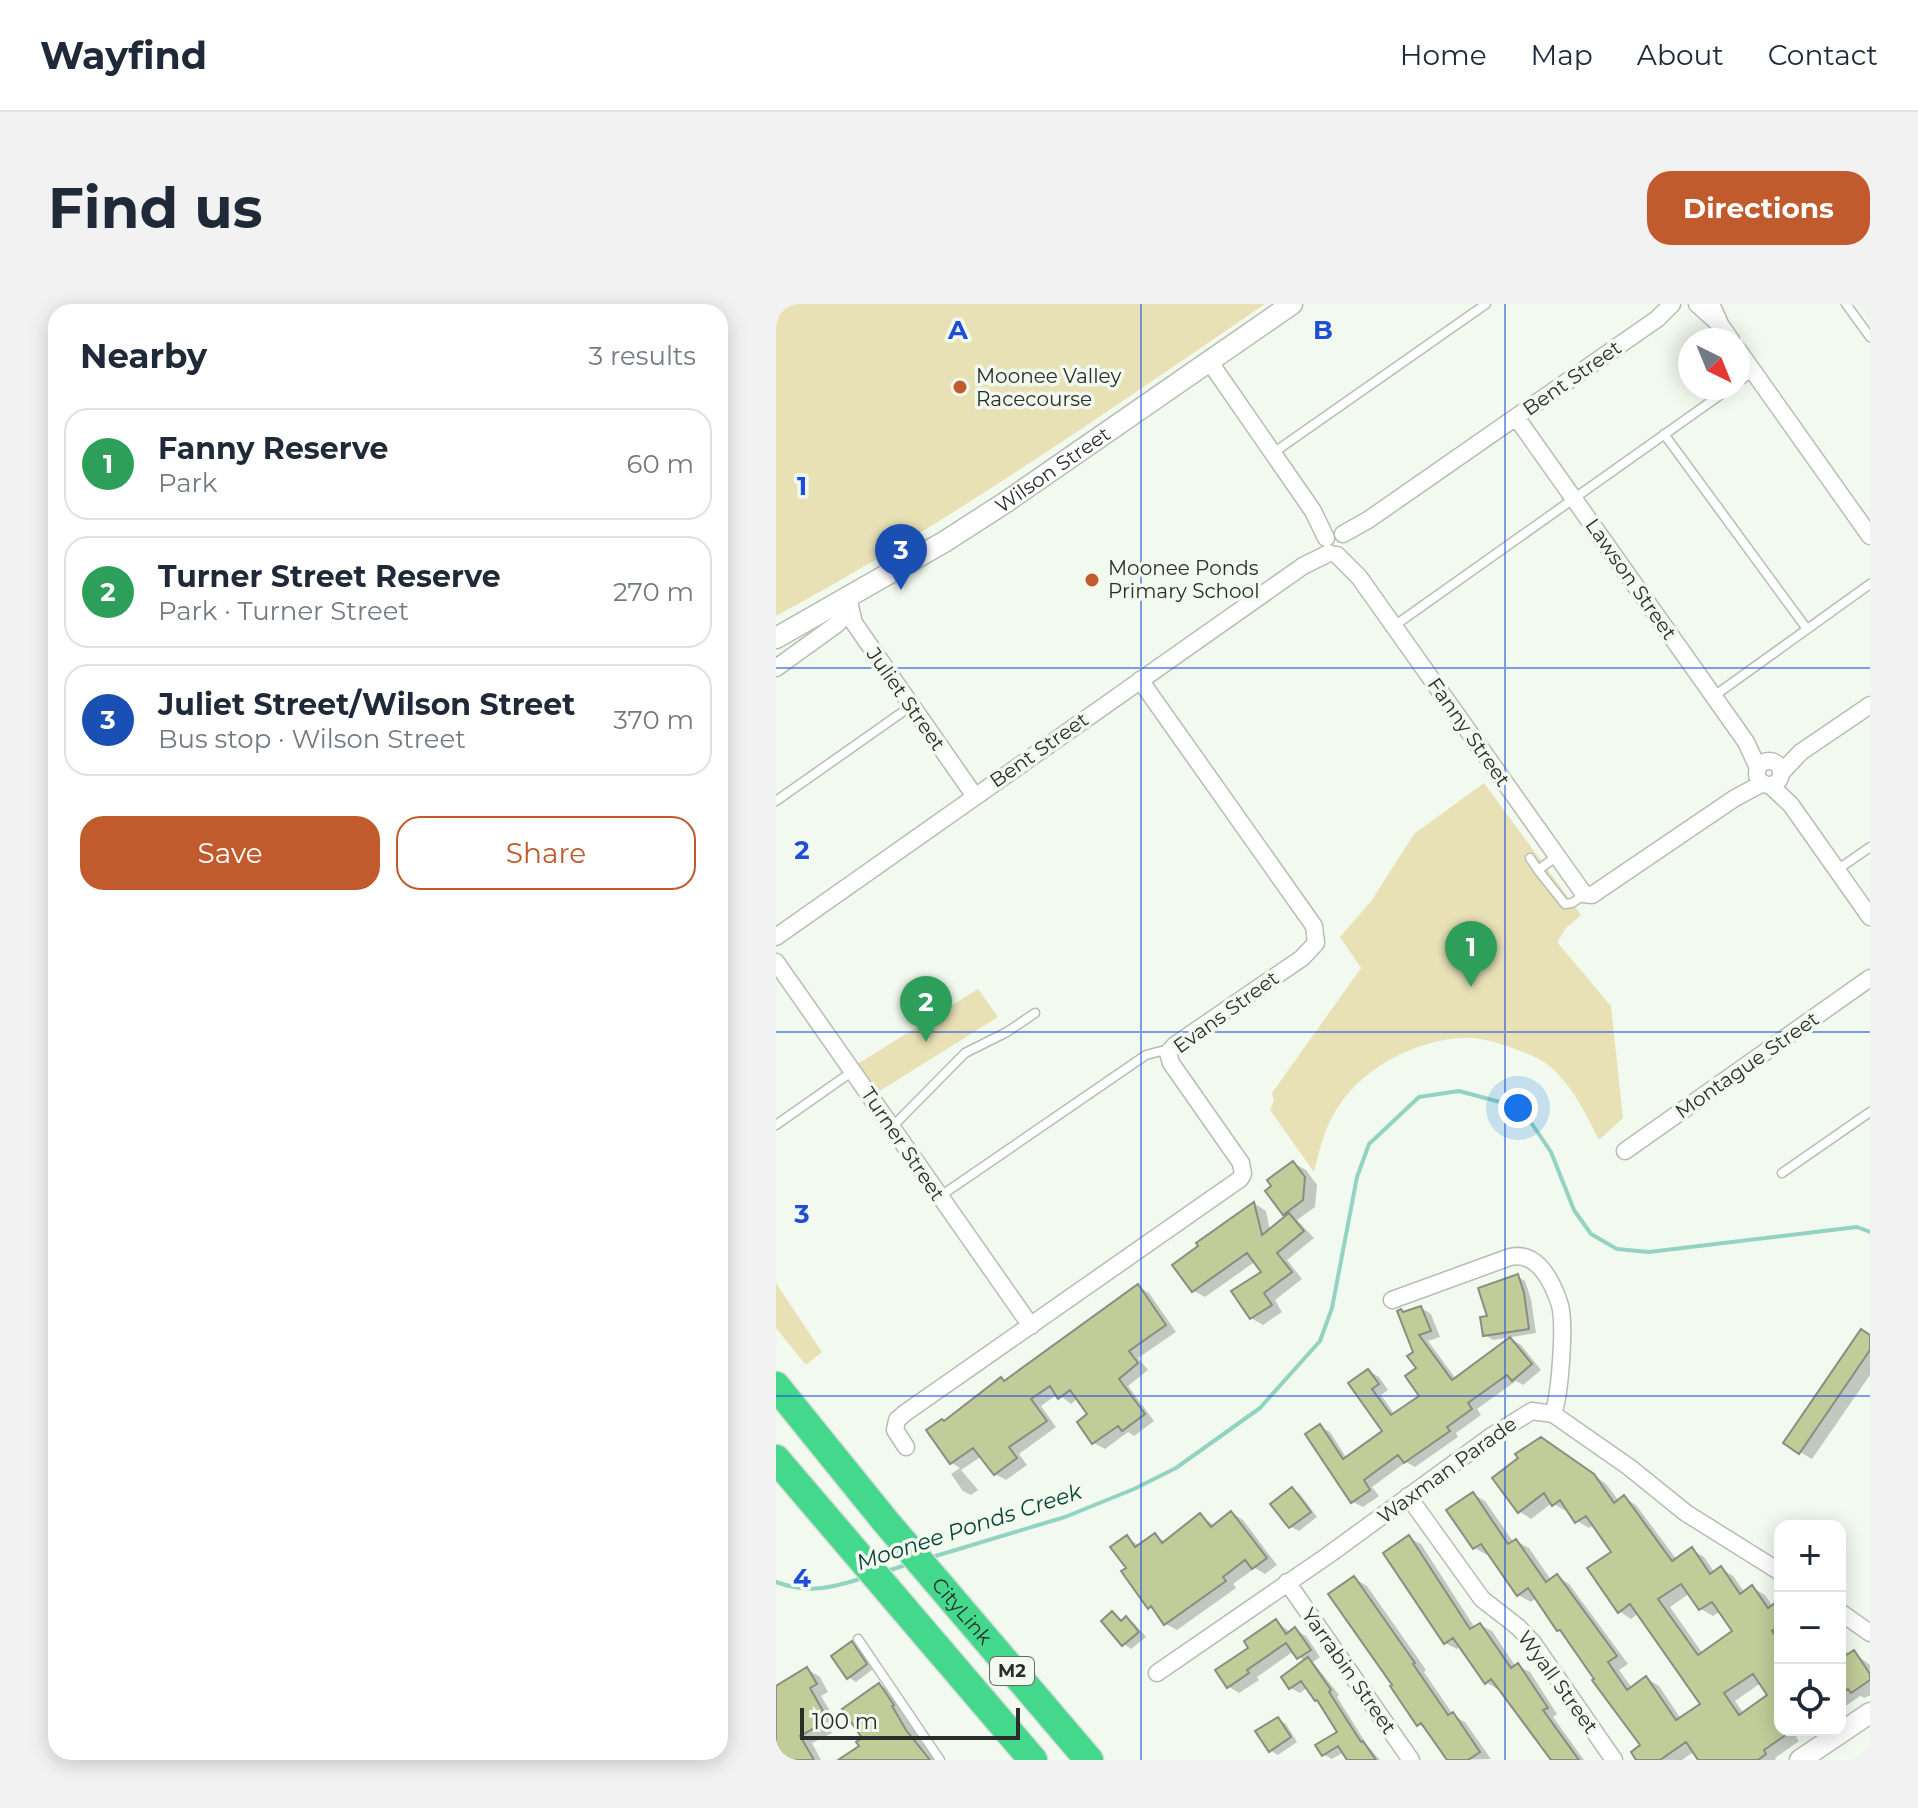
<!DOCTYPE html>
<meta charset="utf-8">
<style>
:root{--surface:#fff;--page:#f2f2f3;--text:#1f2937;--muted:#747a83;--line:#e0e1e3;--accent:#c15a2d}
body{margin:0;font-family:Montserrat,sans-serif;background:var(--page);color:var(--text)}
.controls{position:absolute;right:24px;bottom:24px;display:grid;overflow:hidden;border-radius:16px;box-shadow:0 4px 20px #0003}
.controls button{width:72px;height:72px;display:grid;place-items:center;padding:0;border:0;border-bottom:2px solid var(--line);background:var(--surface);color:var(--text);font:40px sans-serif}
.compass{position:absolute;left:902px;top:24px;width:72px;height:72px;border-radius:50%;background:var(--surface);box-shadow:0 4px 20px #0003;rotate:137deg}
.scale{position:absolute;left:24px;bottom:20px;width:220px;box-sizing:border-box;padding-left:8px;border:4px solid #2a2d29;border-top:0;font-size:22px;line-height:28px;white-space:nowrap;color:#2a2d29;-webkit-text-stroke:6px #f2faef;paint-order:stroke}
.you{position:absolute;left:742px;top:804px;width:28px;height:28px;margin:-20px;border:6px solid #fff;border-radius:50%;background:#1a73e8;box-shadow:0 0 0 12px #1a73e833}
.badge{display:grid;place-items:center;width:52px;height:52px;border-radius:50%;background:var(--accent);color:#fff;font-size:26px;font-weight:700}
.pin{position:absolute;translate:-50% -66px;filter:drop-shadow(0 2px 4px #0008)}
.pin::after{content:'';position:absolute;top:42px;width:28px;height:24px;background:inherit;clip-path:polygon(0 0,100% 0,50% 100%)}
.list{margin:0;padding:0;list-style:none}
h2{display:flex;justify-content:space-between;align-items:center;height:104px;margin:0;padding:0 32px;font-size:34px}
h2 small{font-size:26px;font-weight:400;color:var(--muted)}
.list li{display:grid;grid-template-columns:52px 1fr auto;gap:24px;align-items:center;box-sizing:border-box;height:112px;margin:0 16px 16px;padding:0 16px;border:2px solid var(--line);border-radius:24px}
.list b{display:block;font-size:30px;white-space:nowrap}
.list p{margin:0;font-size:26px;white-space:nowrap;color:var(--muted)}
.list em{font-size:26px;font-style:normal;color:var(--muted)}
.actions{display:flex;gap:16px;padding:24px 32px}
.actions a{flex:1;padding:18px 0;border:2px solid var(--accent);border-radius:24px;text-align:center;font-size:28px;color:var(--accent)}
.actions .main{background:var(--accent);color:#fff}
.icon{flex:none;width:44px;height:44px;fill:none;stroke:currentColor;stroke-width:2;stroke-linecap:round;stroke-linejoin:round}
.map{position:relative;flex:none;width:1094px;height:1456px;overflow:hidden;border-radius:24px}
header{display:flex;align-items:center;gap:48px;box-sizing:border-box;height:112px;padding:0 40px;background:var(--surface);border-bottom:2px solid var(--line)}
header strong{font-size:38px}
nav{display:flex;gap:44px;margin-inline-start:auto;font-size:28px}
.intro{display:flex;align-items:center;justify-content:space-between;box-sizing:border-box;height:192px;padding:0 48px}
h1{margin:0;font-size:56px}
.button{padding:20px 36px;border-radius:24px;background:var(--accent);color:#fff;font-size:28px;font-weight:700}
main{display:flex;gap:48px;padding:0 48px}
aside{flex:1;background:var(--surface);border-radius:24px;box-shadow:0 4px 20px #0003}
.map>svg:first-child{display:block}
</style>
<header>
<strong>Wayfind</strong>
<nav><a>Home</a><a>Map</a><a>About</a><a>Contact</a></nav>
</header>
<div class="intro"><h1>Find us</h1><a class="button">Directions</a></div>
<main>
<aside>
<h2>Nearby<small>3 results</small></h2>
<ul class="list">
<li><span class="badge" style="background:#2e9e5b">1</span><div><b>Fanny Reserve</b><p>Park</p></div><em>60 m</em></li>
<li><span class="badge" style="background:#2e9e5b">2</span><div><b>Turner Street Reserve</b><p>Park · Turner Street</p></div><em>270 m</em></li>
<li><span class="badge" style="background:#1a4fb4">3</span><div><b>Juliet Street/Wilson Street</b><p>Bus stop · Wilson Street</p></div><em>370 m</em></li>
</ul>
<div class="actions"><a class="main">Save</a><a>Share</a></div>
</aside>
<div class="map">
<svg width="1094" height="1456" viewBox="0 0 1094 1456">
<rect width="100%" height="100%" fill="#f2faef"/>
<path fill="#e8e1b6" d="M 0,0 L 489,0 C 329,109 171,220 0,312 Z
M 708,479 L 805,611 L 791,623 L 781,638 L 835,702 L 847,814 L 823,836 C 809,809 796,780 771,760 C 763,754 753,750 744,747 C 727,740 703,732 684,734 C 640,737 590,762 564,800 C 549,821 544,844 538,868 L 494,806 L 498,797 L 496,789 L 585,664 L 564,633 L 596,596 L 638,530 Z
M 202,685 L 222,713 L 99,790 L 80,761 Z
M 0,979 L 46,1048 L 30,1061 L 0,1024 Z"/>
<path fill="#0003" fill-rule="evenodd" d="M 517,859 L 530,866 L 541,881 L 539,903 L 521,916 L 538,934 L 511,956 L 526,975 L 499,996 L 506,1008 L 487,1021 L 475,1014 L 488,968 L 480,957 L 429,993 L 418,987 L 479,900 L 490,907 L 494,927 L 513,912 L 508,909 L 499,883 Z
M 742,973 L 749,977 L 755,995 L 760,1029 L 717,1036 L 709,1031 L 713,1013 Z
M 362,983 L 373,989 L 400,1028 L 362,1054 L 372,1066 L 352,1082 L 378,1117 L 358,1132 L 352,1128 L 329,1145 L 318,1139 L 314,1111 L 302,1094 L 295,1100 L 282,1090 L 265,1102 L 280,1123 L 243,1150 L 251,1161 L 230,1176 L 219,1170 L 206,1152 L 185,1166 L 202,1186 L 195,1191 L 187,1187 L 175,1170 L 184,1164 L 176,1159 L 153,1127 L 169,1118 L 225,1075 L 230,1078 Z
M 645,1004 L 655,1010 L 664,1033 L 652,1037 L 680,1075 L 735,1035 L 745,1041 L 765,1066 L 747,1081 L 740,1077 L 701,1105 L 705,1111 L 680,1129 L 682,1133 L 639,1163 L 630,1158 L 596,1183 L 603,1192 L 587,1203 L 577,1198 L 544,1123 L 554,1128 L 571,1155 L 608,1127 L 575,1079 L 593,1067 L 603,1073 L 612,1086 L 605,1091 L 619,1111 L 645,1092 L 643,1065 L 629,1010 Z
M 1094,1032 L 1094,1071 L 1036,1155 L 1024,1148 Z
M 778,1142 L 830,1180 L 843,1197 L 848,1194 L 860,1201 L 901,1256 L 916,1246 L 928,1253 L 939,1269 L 945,1265 L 957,1272 L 969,1289 L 977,1284 L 989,1291 L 997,1303 L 1004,1304 L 1004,1426 L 1030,1426 L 1020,1433 L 1023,1437 L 999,1454 L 1000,1456 L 925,1456 L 919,1447 L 906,1456 L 863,1456 L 867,1441 L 761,1293 L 755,1298 L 742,1291 L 714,1249 L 711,1251 L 699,1244 L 697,1190 L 709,1197 L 738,1239 L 740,1237 L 753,1244 L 775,1276 L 781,1272 L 793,1280 L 852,1360 L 843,1366 L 856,1384 L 870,1374 L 883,1382 L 905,1415 L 926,1400 L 863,1309 L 855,1315 L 843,1307 L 838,1249 L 818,1221 L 813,1224 L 801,1217 L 793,1205 L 790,1207 L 776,1199 L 755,1215 L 743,1207 ZM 914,1289 L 925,1305 L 937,1312 L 945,1307 L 959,1328 L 927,1350 L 894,1303 ZM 985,1379 L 994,1392 L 968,1410 L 959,1397 Z
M 516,1185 L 524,1190 L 541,1213 L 523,1227 L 515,1223 L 497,1200 Z
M 456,1209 L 467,1216 L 501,1261 L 489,1270 L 479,1264 L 457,1280 L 460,1284 L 401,1326 L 390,1320 L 381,1308 L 373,1303 L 352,1264 L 351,1234 L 364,1242 L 379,1232 L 390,1238 L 425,1212 L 439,1222 Z
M 633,1234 L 645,1240 L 699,1324 L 704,1321 L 716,1327 L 740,1363 L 742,1362 L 754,1368 L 781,1410 L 777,1413 L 808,1456 L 777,1456 L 724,1383 L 721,1385 L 710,1378 L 685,1342 L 681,1345 L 669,1339 Z
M 579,1275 L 591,1282 L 650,1366 L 648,1368 L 678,1412 L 689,1418 L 715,1455 L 673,1456 L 653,1427 L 642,1420 L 619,1381 Z
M 337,1310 L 347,1317 L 350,1315 L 358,1319 L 370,1333 L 355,1345 L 348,1340 Z
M 500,1317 L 515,1329 L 519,1326 L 530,1332 L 544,1353 L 537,1358 L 563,1391 L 561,1393 L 591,1441 L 604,1456 L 573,1456 L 568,1448 L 556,1455 L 547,1450 L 564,1428 L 532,1383 L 524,1389 L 515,1384 L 529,1358 L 518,1347 L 481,1373 L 483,1376 L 463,1389 L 452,1382 L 475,1344 Z
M 76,1340 L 84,1344 L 97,1365 L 80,1378 L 72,1373 Z
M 1064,1342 L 1074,1351 L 1078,1349 L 1094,1361 L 1094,1391 L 1089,1394 L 1084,1392 L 1064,1406 Z
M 31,1365 L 44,1373 L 52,1388 L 45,1392 L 59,1415 L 50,1419 L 56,1429 L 36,1439 L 45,1456 L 0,1456 L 0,1383 Z
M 104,1381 L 117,1389 L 143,1435 L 160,1456 L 66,1456 L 85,1443 Z
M 502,1415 L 510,1420 L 521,1438 L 502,1451 L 494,1446 Z
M 1094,1446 L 1094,1456 L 1079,1456 Z"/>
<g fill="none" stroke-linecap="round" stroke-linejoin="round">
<path stroke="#92d3c1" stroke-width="4" d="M 153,1254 L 289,1213 L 358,1185 L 400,1164 L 484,1104 L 544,1037 L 556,1004 L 581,873 L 593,840 L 643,793 L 683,787 L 724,798 L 756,820 L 775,848 L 798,906 L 815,930 L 841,945 L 873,948 L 1081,923 L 1094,928
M 111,1267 L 133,1260
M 0,1278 C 33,1290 55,1284 87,1274"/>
</g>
<path fill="#c1cc98" stroke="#8a8d81" stroke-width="2" fill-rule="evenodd" d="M 517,857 L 529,873 L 527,896 L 507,911 L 489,887 L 495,882 L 491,876 Z
M 478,898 L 486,931 L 513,909 L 528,927 L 501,949 L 516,968 L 488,989 L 496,1001 L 474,1015 L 455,987 L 485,968 L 471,949 L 416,988 L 396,961 L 422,942 L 420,939 Z
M 742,970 L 748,989 L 753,1025 L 707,1032 L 704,1013 L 711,1012 L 702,984 Z
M 362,980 L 390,1021 L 353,1047 L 362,1059 L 343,1075 L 369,1110 L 346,1127 L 342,1122 L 316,1140 L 301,1118 L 311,1110 L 294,1086 L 282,1095 L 274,1082 L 255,1095 L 271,1117 L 233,1143 L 241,1154 L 218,1171 L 197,1144 L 174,1160 L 150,1126 L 166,1115 L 168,1117 L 225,1073 L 228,1077 Z
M 645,1002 L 655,1027 L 643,1031 L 676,1076 L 734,1033 L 756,1060 L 736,1077 L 731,1071 L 692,1099 L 696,1105 L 671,1123 L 674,1127 L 628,1159 L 622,1151 L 588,1176 L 594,1186 L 575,1199 L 529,1130 L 544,1120 L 567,1155 L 606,1127 L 572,1079 L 592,1065 L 603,1080 L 596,1085 L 615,1111 L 643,1092 L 629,1072 L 640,1064 L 631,1052 L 637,1048 L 621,1007 L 625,1005 L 627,1008 Z
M 1085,1025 L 1094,1031 L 1094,1046 L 1023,1150 L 1007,1139 Z
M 765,1133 L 818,1170 L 838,1199 L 848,1191 L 896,1257 L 916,1243 L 934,1270 L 945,1262 L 964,1290 L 976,1281 L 992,1304 L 999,1299 L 1004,1306 L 1004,1321 L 996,1327 L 1004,1338 L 1004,1426 L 1017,1426 L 988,1446 L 990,1450 L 982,1456 L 922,1456 L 910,1438 L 884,1456 L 860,1456 L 855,1448 L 864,1441 L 816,1376 L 818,1375 L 784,1326 L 781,1327 L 752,1284 L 741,1292 L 705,1240 L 697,1245 L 670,1206 L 697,1188 L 732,1240 L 740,1235 L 770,1278 L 781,1270 L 841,1352 L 832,1358 L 851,1386 L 870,1372 L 900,1416 L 924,1400 L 854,1300 L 842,1309 L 811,1264 L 835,1248 L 810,1212 L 799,1219 L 784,1196 L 776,1202 L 768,1189 L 742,1209 L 716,1174 L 742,1154 L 739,1150 ZM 905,1280 L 923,1306 L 936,1298 L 956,1327 L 922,1351 L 882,1295 ZM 977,1370 L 991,1391 L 963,1411 L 948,1389 Z
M 516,1183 L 535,1208 L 513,1224 L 494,1200 Z
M 455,1207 L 491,1254 L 476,1265 L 469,1256 L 447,1273 L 450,1277 L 388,1321 L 375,1302 L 372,1305 L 345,1267 L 350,1264 L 334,1243 L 351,1231 L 359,1243 L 379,1229 L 386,1239 L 424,1209 L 435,1223 Z
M 633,1231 L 694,1325 L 704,1319 L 735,1364 L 742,1359 L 772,1404 L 767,1406 L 803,1456 L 775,1456 L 715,1375 L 709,1380 L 677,1334 L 668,1340 L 607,1249 Z
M 578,1272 L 639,1359 L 637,1360 L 672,1411 L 677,1408 L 704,1448 L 692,1456 L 671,1456 L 645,1419 L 641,1422 L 614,1382 L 616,1381 L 552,1290 Z
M 336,1307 L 345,1317 L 350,1312 L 363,1328 L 346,1342 L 325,1317 Z
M 500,1315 L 510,1330 L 519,1323 L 535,1346 L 521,1355 L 510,1339 L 471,1366 L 473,1369 L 451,1384 L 439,1366 L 472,1344 L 468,1337 Z
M 76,1337 L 91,1360 L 71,1375 L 55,1352 Z
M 1078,1346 L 1094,1370 L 1094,1376 L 1075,1389 L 1072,1385 L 1064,1391 L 1064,1355 Z
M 532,1353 L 555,1386 L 553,1388 L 585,1438 L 587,1437 L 600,1456 L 571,1456 L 562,1442 L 546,1452 L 539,1441 L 561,1428 L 541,1396 L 539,1397 L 525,1377 L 513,1385 L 505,1373 Z
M 31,1363 L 41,1380 L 34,1384 L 47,1407 L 39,1412 L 44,1421 L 24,1432 L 38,1456 L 0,1456 L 0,1382 Z
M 103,1379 L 118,1401 L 116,1402 L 130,1426 L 154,1456 L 62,1456 L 83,1442 L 80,1438 L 86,1434 L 66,1405 Z
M 502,1413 L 515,1433 L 493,1448 L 479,1427 Z"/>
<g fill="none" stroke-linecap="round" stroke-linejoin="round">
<defs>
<path id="service" d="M 1070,0 L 1094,33
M 962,78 L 977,68
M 888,130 L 1031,325
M 497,149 L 710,0
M 618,322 L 954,84
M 938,392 L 1094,280
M 0,497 L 135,402
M 781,552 L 762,566 L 789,600 L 796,599 L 808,591
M 754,554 L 762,566
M 1061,566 L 1094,543
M 0,821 L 77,767
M 116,823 L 189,749 L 231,728 L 259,709
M 1006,869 L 1094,808
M 163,893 L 370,751 L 393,745
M 82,1335 L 164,1456"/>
<path id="minor" d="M 921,0 L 941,18
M 935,0 L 945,22 L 955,36
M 962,46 L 1094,232
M 433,57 L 537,207 L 550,234
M 740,113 L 970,438 L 982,464
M 567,230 L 592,216 L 881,15 L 896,0
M 561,251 L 583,273 L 808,590 L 816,591 L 959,494 L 987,479
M 72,294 L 78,319 L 198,491
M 0,364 L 61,320 L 74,305
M981 469a12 12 0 1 1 24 0a12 12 0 1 1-24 0Z
M 1005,469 L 1025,448 L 1094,401
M 994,481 L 1015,501 L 1094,613
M 0,633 L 527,262 L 553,249
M 0,658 L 255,1022
M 849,847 L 1094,674
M 616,996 L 734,953 C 761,947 775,975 783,998 C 790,1016 784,1091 777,1110
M 130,1143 L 119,1126 L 121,1116 L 129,1109 L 464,875 L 467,870 L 465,859 L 395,759 L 392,749 L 399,741 L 526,654 L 540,639 L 538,622 L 364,376
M 632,1192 L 706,1295 L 742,1323 L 757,1339 L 838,1456
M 511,1278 L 635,1456
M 1064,1308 L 1094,1329
M 381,1369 L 551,1252 L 717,1131 L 756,1107 L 777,1110 L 853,1163 L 910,1209 L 1004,1268"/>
<g id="tertiary">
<path id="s1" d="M 0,334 L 168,238 L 230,198 L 516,0"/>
<path d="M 1024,1456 L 1094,1409"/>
</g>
<g id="motorway">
<path id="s2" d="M 0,1082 L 110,1218 L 313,1456"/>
<path d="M 0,1155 L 257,1456"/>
</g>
</defs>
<use href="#service" stroke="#b6beb3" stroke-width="11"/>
<use href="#minor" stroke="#b6beb3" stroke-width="19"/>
<use href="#tertiary" stroke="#b6beb3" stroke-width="23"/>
<use href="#motorway" stroke="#d9d9d8" stroke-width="31"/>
<use href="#service" stroke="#fff" stroke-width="8"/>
<use href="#minor" stroke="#fff" stroke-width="16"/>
<use href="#tertiary" stroke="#fff" stroke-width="20"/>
<use href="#motorway" stroke="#43d88b" stroke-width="28"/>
</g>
<path fill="none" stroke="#1d4ed8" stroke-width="2" stroke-opacity="0.55" d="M 365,0 L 365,1456M 729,0 L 729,1456M 0,364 L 1094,364M 0,728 L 1094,728M 0,1092 L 1094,1092"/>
<g fill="#c15a2d" stroke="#f2faef" stroke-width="3">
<circle cx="184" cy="83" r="8"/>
<circle cx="316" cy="276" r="8"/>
</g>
<g text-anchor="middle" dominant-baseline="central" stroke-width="7" stroke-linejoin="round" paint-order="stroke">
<rect fill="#f2faef" stroke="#666a64" stroke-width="2" x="214" y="1353" width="44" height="28" rx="6"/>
<g font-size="18" font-weight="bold" fill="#2a2d29">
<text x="236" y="1367">M2</text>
</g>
<g font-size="20" fill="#2a2d29" stroke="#f2faef" text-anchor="start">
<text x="200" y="72">Moonee Valley<tspan x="200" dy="23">Racecourse</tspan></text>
<text x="332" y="264">Moonee Ponds<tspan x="332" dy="23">Primary School</tspan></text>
</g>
<g font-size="20" fill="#2a2d29" stroke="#f2faef">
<text transform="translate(796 74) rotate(-35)">Bent Street</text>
<text stroke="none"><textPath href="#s1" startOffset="324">Wilson Street</textPath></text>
<text transform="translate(855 275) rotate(55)">Lawson Street</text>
<text transform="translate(130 395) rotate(55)">Juliet Street</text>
<text transform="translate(693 428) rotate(55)">Fanny Street</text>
<text transform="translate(263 446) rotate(-35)">Bent Street</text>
<text transform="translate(450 708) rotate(-36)">Evans Street</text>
<text transform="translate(971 761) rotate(-35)">Montague Street</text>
<text transform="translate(127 840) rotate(56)">Turner Street</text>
<text transform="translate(671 1166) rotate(-36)">Waxman Parade</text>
<text stroke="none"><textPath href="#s2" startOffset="292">CityLink</textPath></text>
<text transform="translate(573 1367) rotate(55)">Yarrabin Street</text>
<text transform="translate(782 1378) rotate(54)">Wyall Street</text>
</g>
<g font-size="22" font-style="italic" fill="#094438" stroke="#f2faef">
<text transform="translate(193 1223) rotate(-18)">Moonee Ponds Creek</text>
</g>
</g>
<g font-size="26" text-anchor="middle" font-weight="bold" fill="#1d4ed8" stroke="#f2faef" stroke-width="7" stroke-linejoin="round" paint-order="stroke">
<text x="182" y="35">A</text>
<text x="547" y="35">B</text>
<text x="26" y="191">1</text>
<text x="26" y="555">2</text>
<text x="26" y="919">3</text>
<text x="26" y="1283">4</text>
</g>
</svg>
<div class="controls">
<button>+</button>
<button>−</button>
<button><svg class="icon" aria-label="locate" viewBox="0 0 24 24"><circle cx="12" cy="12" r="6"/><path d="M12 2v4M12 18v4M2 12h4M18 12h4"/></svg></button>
</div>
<svg class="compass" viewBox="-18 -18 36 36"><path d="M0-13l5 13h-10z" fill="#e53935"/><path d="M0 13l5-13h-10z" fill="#747a83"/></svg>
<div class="scale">100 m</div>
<div class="you"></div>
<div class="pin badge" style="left:695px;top:683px;background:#2e9e5b">1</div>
<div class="pin badge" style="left:150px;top:738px;background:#2e9e5b">2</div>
<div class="pin badge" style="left:125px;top:286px;background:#1a4fb4">3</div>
</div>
</main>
